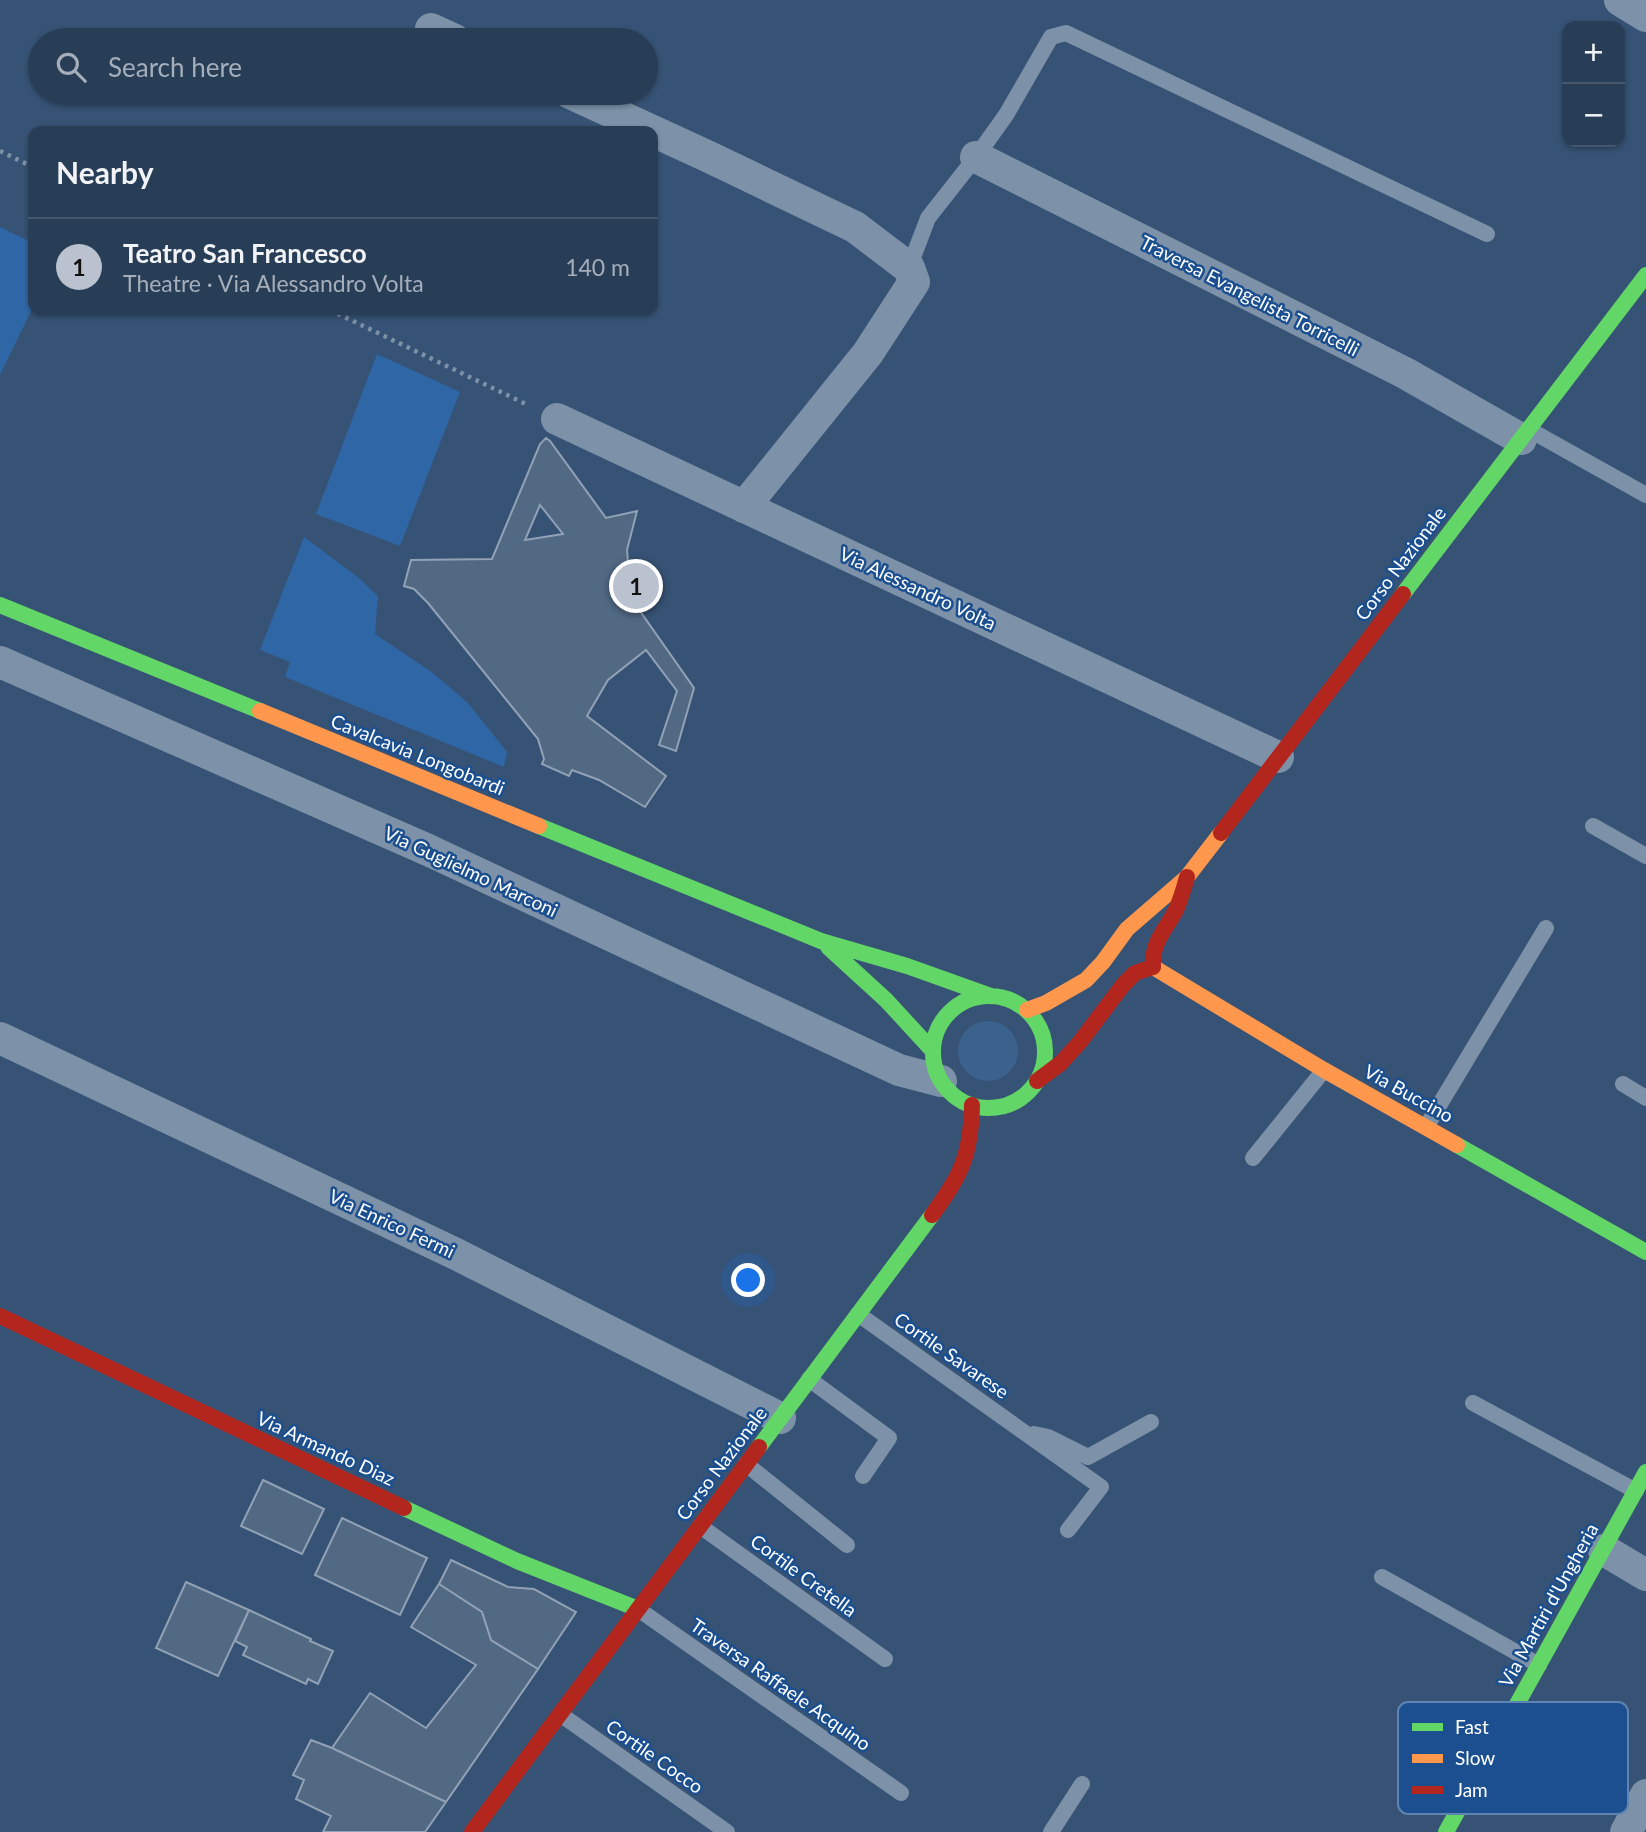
<!DOCTYPE html>
<meta charset="utf-8">
<style>
:root{--surface:#283e57;--page:#344961;--text:#f1f3f6;--muted:#a5aeba;--line:#44576d;--accent:#b9c2ce}
body{margin:0;font-family:Lato,sans-serif;background:var(--page);color:var(--text)}
.controls{position:absolute;right:21px;top:21px;display:grid;overflow:hidden;border-radius:14px;box-shadow:0 2px 5px #0004}
.controls button{width:63px;height:63px;display:grid;place-items:center;padding:0;border:0;border-bottom:2px solid var(--line);background:var(--surface);color:var(--text);font:35px sans-serif}
.you{position:absolute;left:749px;top:1281px;width:24px;height:24px;margin:-18px;border:5px solid #fff;border-radius:50%;background:#1a73e8;box-shadow:0 0 0 10px #1a73e833}
.badge{display:grid;place-items:center;width:46px;height:46px;border-radius:50%;background:var(--accent);color:#111;font-size:23px;font-weight:700}
.pin{position:absolute;translate:-50% -50%;border:4px solid #fff;box-shadow:0 2px 7px #0006}
.list{margin:0;padding:0;list-style:none}
h2{display:flex;justify-content:space-between;align-items:center;height:91px;margin:0;padding:0 28px;font-size:30px}
h2 small{font-size:23px;font-weight:400;color:var(--muted)}
.list li{display:grid;grid-template-columns:46px 1fr auto;gap:21px;align-items:center;box-sizing:border-box;height:98px;padding:0 28px;border-top:2px solid var(--line)}
.list b{display:block;font-size:26px;white-space:nowrap}
.list p{margin:0;font-size:23px;white-space:nowrap;color:var(--muted)}
.list em{font-size:23px;font-style:normal;color:var(--muted)}
.icon{flex:none;width:38px;height:38px;fill:none;stroke:currentColor;stroke-width:2;stroke-linecap:round;stroke-linejoin:round}
.map{position:relative;flex:none;width:1646px;height:1832px;overflow:hidden}
.search{position:absolute;background:var(--surface);box-shadow:0 2px 5px #0004;left:28px;top:28px;width:630px;height:77px;display:flex;align-items:center;gap:18px;box-sizing:border-box;padding:0 24px;border-radius:38px;color:var(--muted);font-size:26px}
.panel{position:absolute;background:var(--surface);box-shadow:0 2px 5px #0004;left:28px;top:126px;width:630px;height:189px;border-radius:14px}
.map>svg:first-child{display:block}
</style>
<div class="map">
<svg width="1646" height="1832" viewBox="0 0 1646 1832">
<rect width="100%" height="100%" fill="#365274"/>
<path fill="#2f66a5" d="M 0,227 L 33,243 L 33,307 L 0,375 Z
M 377,354 L 460,392 L 400,546 L 316,514 Z
M 304,537 L 359,578 L 378,596 L 375,634 L 433,673 L 468,703 L 507,752 L 504,767 L 285,677 L 290,662 L 260,650 Z"/>
<path fill="#3b618d" d="M958 1051a30 30 0 1 1 60 0a30 30 0 1 1-60 0Z"/>
<path fill="#526984" stroke="#92a2b6" stroke-width="2" fill-rule="evenodd" d="M 546,438 L 550,441 L 606,518 L 637,511 L 627,550 L 628,562 L 621,584 L 694,688 L 676,751 L 659,745 L 677,691 L 646,650 L 608,680 L 587,716 L 666,776 L 645,807 L 599,780 L 572,770 L 569,776 L 542,764 L 544,759 L 538,739 L 428,603 L 414,589 L 404,586 L 411,560 L 492,559 L 540,444 ZM 540,505 L 563,534 L 525,540 Z
M 263,1480 L 324,1509 L 302,1554 L 241,1526 Z
M 342,1518 L 427,1558 L 400,1615 L 315,1575 Z
M 451,1560 L 508,1587 L 534,1589 L 576,1612 L 538,1669 L 491,1640 L 482,1612 L 439,1584 Z
M 186,1582 L 249,1610 L 218,1676 L 156,1648 Z
M 439,1584 L 482,1612 L 491,1640 L 538,1669 L 446,1802 L 332,1748 L 370,1693 L 426,1728 L 476,1665 L 411,1627 Z
M 249,1610 L 311,1639 L 310,1641 L 333,1651 L 318,1684 L 308,1679 L 306,1684 L 243,1655 L 247,1647 L 235,1641 Z
M 311,1740 L 332,1748 L 446,1802 L 425,1832 L 323,1832 L 331,1816 L 296,1799 L 304,1780 L 293,1775 Z"/>
<g fill="none" stroke-linecap="round" stroke-linejoin="round">
<path stroke="#7d92a8" stroke-width="4.5" stroke-dasharray="3.5 5" stroke-linecap="butt" d="M 0,151 L 33,167
M 330,310 L 528,405"/>
<path stroke="#7d92a8" stroke-width="16" d="M 909,268 L 928,218 L 976,157 L 1006,115 L 1051,37 L 1066,33 L 1487,234
M 1528,429 L 1646,495
M 1593,826 L 1646,856
M 1623,1084 L 1646,1098
M 1426,1127 L 1546,928
M 1253,1158 L 1324,1070
M 858,1314 L 1101,1487 L 1068,1530
M 809,1379 L 889,1438 L 863,1476
M 1473,1403 L 1636,1491
M 1034,1434 L 1048,1437 L 1088,1457 L 1151,1422
M 746,1464 L 847,1545
M 700,1526 L 885,1659
M 1382,1577 L 1539,1665
M 638,1609 L 901,1793
M 560,1714 L 727,1832
M 1051,1832 L 1082,1784"/>
<path stroke="#7d92a8" stroke-width="32" d="M 1620,0 L 1646,16
M 431,29 L 455,40
M 570,93 L 707,156 L 855,227 L 909,268 L 914,282 L 868,353 L 744,507
M 976,157 L 1405,373 L 1521,439
M 557,419 L 1278,757
M 0,662 L 428,850 L 899,1070 L 941,1081
M 0,1038 L 456,1254 L 780,1418
M 1604,1550 L 1646,1575
M 1626,1832 L 1646,1795"/>
<path stroke="#63d668" stroke-width="16" d="M 1403,594 L 1646,275
M 0,605 L 260,711
M 539,826 L 821,941 L 907,966 L 991,996
M 828,947 L 886,1000 L 933,1051
M933 1052a56 56 0 1 1 112 0a56 56 0 1 1-112 0Z
M 1457,1145 L 1646,1252
M 759,1447 L 932,1215
M 404,1508 L 517,1561 L 638,1609
M 1446,1832 L 1646,1472"/>
<path stroke="#ff974d" stroke-width="16" d="M 260,711 L 539,826
M 1153,967 L 1324,1070 L 1457,1145
M 1027,1010 L 1046,1003 L 1086,980 L 1103,962 L 1127,929 L 1187,877 L 1221,833"/>
<path stroke="#b3261e" stroke-width="16" d="M 1221,833 L 1403,594
M 1153,967 C 1152,941 1165,931 1176,910 C 1181,899 1184,888 1187,877
M 1037,1081 L 1061,1063 L 1080,1042 L 1123,985 L 1135,973 L 1153,967
M 932,1215 C 961,1176 971,1155 972,1105
M 0,1316 L 404,1508
M 472,1832 L 759,1447"/>
</g>
<g text-anchor="middle" dominant-baseline="central" stroke-width="5" stroke-linejoin="round" paint-order="stroke">
<g font-size="19" fill="#fff" stroke="#1b4f8f">
<text transform="translate(1250 295) rotate(27)">Traversa Evangelista Torricelli</text>
<text transform="translate(1400 563) rotate(-53)">Corso Nazionale</text>
<text transform="translate(918 588) rotate(25)">Via Alessandro Volta</text>
<text transform="translate(418 754) rotate(22)">Cavalcavia Longobardi</text>
<text transform="translate(471 871) rotate(25)">Via Guglielmo Marconi</text>
<text transform="translate(1409 1093) rotate(29)">Via Buccino</text>
<text transform="translate(392 1223) rotate(25)">Via Enrico Fermi</text>
<text transform="translate(952 1355) rotate(35)">Cortile Savarese</text>
<text transform="translate(326 1448) rotate(25)">Via Armando Diaz</text>
<text transform="translate(721 1463) rotate(-53)">Corso Nazionale</text>
<text transform="translate(804 1575) rotate(36)">Cortile Cretella</text>
<text transform="translate(1548 1605) rotate(-61)">Via Martiri d'Ungheria</text>
<text transform="translate(781 1684) rotate(35)">Traversa Raffaele Acquino</text>
<text transform="translate(655 1756) rotate(35)">Cortile Cocco</text>
</g>
</g>
<rect x="1398" y="1702" width="230" height="112" rx="10" fill="#1b4f8f" stroke="#5f84b1" stroke-width="2"/>
<rect x="1412" y="1723" width="31" height="8" fill="#63d668"/>
<rect x="1412" y="1754" width="31" height="9" fill="#ff974d"/>
<rect x="1412" y="1786" width="31" height="8" fill="#b3261e"/>
<g font-size="19" fill="#fff">
<text x="1455" y="1734">Fast</text>
<text x="1455" y="1765">Slow</text>
<text x="1455" y="1797">Jam</text>
</g>
</svg>
<div class="controls">
<button>+</button>
<button>−</button>
</div>
<div class="you"></div>
<div class="pin badge" style="left:636px;top:586px">1</div>
<div class="search"><svg class="icon" aria-label="search" viewBox="0 0 24 24"><circle cx="10" cy="10" r="6"/><path d="M15 15l6 6"/></svg>Search here</div>
<section class="panel">
<h2>Nearby<small></small></h2>
<ul class="list">
<li><span class="badge">1</span><div><b>Teatro San Francesco</b><p>Theatre · Via Alessandro Volta</p></div><em>140 m</em></li>
</ul>
</section>
</div>
